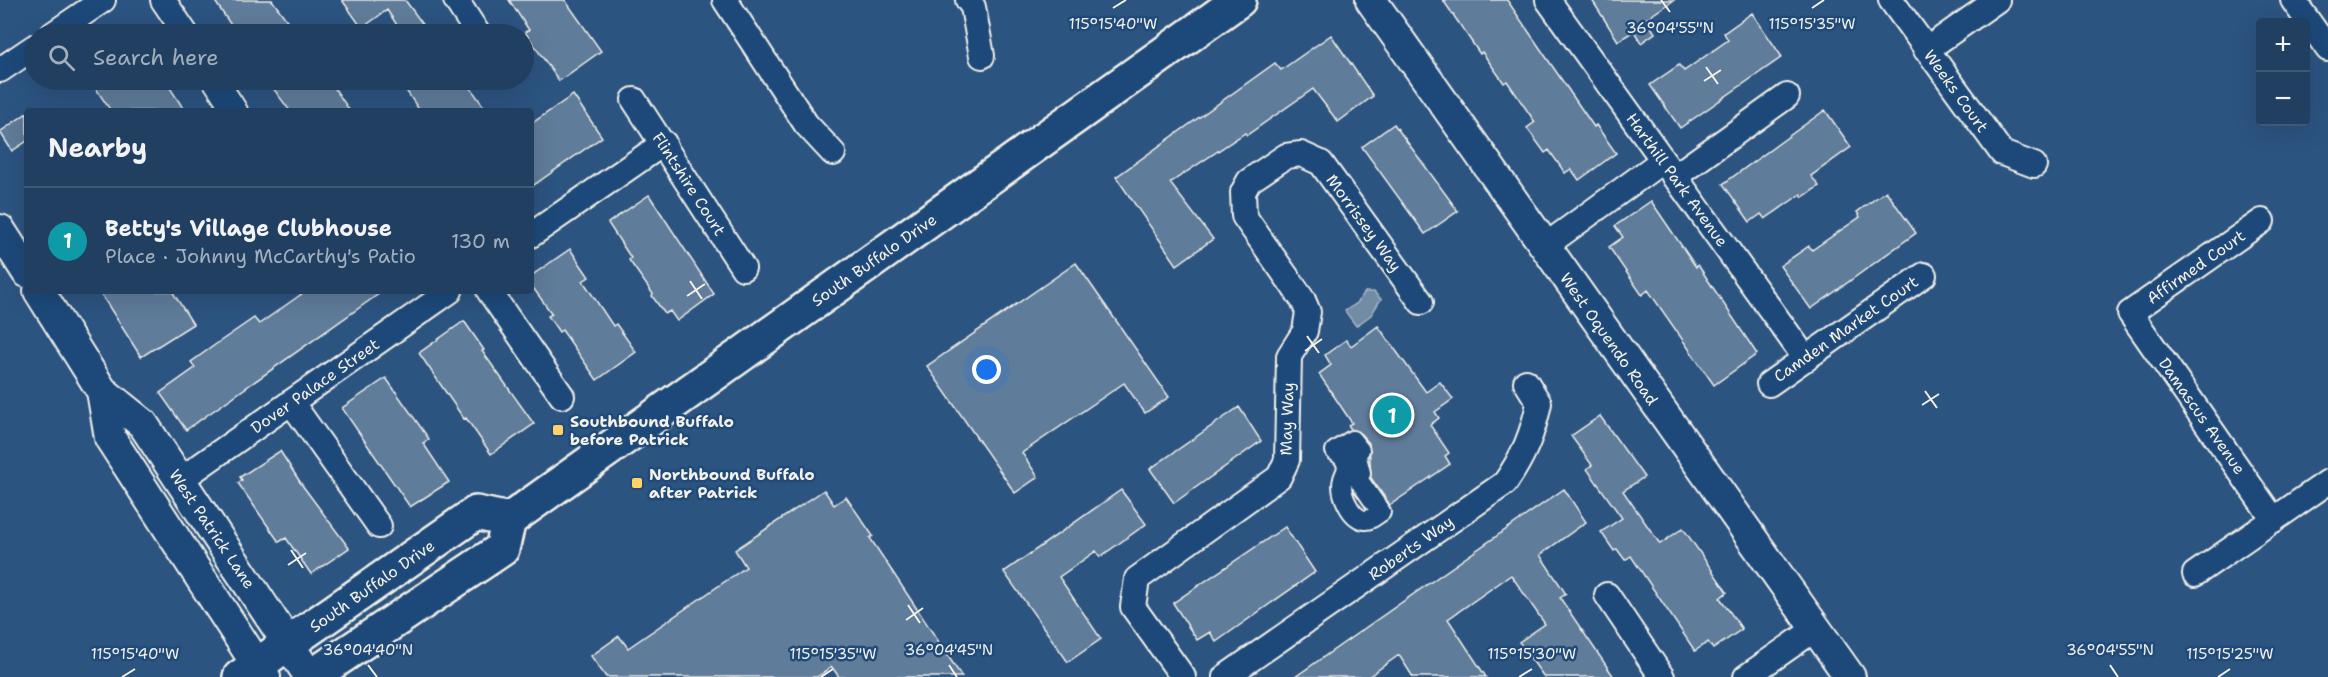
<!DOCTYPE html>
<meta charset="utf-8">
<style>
:root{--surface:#213f61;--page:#294667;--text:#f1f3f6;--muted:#a2afbd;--line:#3e5876;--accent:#ffd166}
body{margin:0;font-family:"Shantell Sans",sans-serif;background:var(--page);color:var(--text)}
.controls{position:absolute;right:18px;top:18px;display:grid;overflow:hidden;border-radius:6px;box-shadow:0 6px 24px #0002}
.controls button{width:54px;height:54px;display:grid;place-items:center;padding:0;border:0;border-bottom:2px solid var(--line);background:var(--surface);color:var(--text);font:30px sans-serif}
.you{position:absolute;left:987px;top:370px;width:21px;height:21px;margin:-15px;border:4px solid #fff;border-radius:50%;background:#1a73e8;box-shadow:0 0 0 9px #1a73e833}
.badge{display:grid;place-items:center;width:39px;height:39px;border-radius:50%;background:var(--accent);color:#fff;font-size:20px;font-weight:700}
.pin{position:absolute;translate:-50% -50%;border:3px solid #fff;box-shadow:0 2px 6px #0006}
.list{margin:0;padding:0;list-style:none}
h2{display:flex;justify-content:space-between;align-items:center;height:78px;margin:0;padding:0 24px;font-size:26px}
h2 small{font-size:20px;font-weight:400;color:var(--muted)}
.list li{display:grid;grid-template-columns:39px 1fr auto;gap:18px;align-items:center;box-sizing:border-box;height:108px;padding:0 24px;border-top:2px solid var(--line)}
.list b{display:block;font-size:22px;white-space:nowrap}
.list p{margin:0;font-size:20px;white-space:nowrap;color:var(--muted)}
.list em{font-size:20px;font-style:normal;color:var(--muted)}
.icon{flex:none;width:33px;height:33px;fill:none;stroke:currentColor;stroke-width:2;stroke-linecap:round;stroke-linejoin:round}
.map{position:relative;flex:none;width:2328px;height:677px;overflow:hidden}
.search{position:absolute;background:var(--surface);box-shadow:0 6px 24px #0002;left:24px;top:24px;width:510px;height:66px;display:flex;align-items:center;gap:15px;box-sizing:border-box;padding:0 21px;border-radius:33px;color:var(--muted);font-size:22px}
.panel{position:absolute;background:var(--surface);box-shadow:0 6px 24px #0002;left:24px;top:108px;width:510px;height:186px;border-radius:6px}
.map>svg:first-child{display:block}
</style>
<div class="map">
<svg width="2328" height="677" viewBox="0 0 2328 677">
<rect width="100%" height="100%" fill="#2c5481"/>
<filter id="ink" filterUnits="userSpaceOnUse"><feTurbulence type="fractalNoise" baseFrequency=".0167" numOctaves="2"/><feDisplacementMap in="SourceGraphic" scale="12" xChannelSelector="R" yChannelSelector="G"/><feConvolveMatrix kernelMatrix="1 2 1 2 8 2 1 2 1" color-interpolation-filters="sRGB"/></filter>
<g filter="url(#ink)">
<path fill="#738ca6" stroke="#a7b4c0" stroke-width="1.5" d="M 1365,292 L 1374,292 L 1381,299 L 1371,315 L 1356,326 L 1345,311 L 1357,303 Z"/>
<path fill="#5e7b9a" stroke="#f4f1e8" stroke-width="1.5" d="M 214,0 L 272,0 L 297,34 L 237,34 Z
M 342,0 L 405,0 L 430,34 L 403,34 L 387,10 L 362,28 Z
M 509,0 L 565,0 L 601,51 L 559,81 L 525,32 L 529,30 Z
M 1443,0 L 1507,0 L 1594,127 L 1596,125 L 1616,153 L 1579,180 L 1571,169 L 1565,173 L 1549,150 L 1545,153 L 1527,128 L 1535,122 L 1507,81 L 1504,83 L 1482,52 L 1480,54 Z
M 1592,0 L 1674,0 L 1646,19 L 1655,33 L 1641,43 L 1634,31 L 1618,41 Z
M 1752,13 L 1782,57 L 1680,128 L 1650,85 L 1679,65 L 1684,71 L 1728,40 L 1724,33 Z
M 1331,35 L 1373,96 L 1338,122 L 1313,89 L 1247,135 L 1245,133 L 1170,183 L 1213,239 L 1177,265 L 1116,177 L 1275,63 L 1281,70 Z
M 90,80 L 165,80 L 185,111 L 111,111 Z
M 267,80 L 329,80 L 350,111 L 290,111 Z
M 399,80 L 465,80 L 487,111 L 420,111 Z
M 573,95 L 602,137 L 531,187 L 531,124 Z
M 1825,110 L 1851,147 L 1811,176 L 1819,186 L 1803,197 L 1801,194 L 1765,219 L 1761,214 L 1750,222 L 1723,184 Z
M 27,113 L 27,141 L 12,151 L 0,132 Z
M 1394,124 L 1458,211 L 1425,234 L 1362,147 Z
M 1886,191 L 1916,233 L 1811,309 L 1780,266 L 1809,246 L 1812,250 L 1860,217 L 1857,212 Z
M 649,195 L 714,294 L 677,321 L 670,311 L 665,314 L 652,296 L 653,294 L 629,260 L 631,258 L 608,223 Z
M 1651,201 L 1696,267 L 1698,265 L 1757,354 L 1714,385 L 1648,290 L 1642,295 L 1609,247 L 1623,237 L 1615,226 Z
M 570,249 L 589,277 L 583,281 L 613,326 L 616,324 L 636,352 L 597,380 L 562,330 L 559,332 L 548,316 L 552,314 L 531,285 L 531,276 Z
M 1076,263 L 1169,397 L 1145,413 L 1124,383 L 1022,453 L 1038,477 L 1015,493 L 927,366 Z
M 99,291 L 172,291 L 193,324 L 141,357 Z
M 306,291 L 383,291 L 186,430 L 160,393 L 195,368 L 191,362 L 219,342 L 254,318 L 259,324 Z
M 464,321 L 484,350 L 482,351 L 534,424 L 491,454 L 466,418 L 464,419 L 419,353 Z
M 1378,326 L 1426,392 L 1440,382 L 1453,399 L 1435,412 L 1439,418 L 1430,425 L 1449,453 L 1445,456 L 1450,464 L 1390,505 L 1371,478 L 1369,443 L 1360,433 L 1351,429 L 1348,425 L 1352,423 L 1319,374 L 1331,365 L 1325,355 L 1346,340 L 1351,346 Z
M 386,378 L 429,439 L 423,443 L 449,482 L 410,507 L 342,408 Z
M 1239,407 L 1261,441 L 1174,503 L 1150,469 Z
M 1600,416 L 1644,477 L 1623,491 L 1660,544 L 1683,528 L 1727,592 L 1720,598 L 1742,629 L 1713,649 L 1708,642 L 1695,651 L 1631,556 L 1625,560 L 1617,549 L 1614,551 L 1601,532 L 1622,518 L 1587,469 L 1592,465 L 1571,436 Z
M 280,451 L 302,485 L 349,548 L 311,574 L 286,538 L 279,542 L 238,483 L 242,480 L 240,477 Z
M 1564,489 L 1586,522 L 1540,555 L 1566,594 L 1560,598 L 1614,677 L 1544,677 L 1519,642 L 1545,624 L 1511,575 L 1448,619 L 1486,677 L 1413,677 L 1399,655 L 1368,677 L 1295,677 Z
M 824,490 L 834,505 L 846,497 L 873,536 L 870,538 L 962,677 L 839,677 L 832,667 L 817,677 L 606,677 L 591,656 L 619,636 L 628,648 L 746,567 L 735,550 Z
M 1121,490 L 1146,524 L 1100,557 L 1096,551 L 1059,577 L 1101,639 L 1068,662 L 1004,572 Z
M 1285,527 L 1315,572 L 1216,642 L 1210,632 L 1197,640 L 1173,603 Z"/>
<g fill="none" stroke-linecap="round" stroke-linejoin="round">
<defs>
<path id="pedestrian" d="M 1352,440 L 1360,450 L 1356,453 L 1361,473 L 1356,476 L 1381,512 C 1376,515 1370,521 1364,520 C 1350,517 1339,492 1343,479 C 1345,472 1349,469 1345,461 C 1343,456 1339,454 1335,451 Z"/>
<path id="minor" d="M 163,0 L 186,34
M 456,0 L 478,34
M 725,0 L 806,124 L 833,153
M 968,0 L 973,7 L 982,56
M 1548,0 L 1806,359
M 1891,0 L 2002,153 L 2034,165
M 2293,0 L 2328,49
M 53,34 L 103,0
M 1926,50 L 1997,0
M 0,70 L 34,47
M 215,80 L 235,111
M 634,100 L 743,268
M 1674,177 L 1787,96
M 2262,221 L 2130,313 L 2274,520
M 531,235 L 664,143
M 1545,246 L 1662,161
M 489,291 L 562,396
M 1769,384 L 1924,275
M 291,402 L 379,526
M 180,480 L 450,291
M 2195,574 L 2328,482
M 1607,595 L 1662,677
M 1183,677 L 1133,607 L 1137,579 L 1279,477 L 1287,460 L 1289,356 L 1305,331 L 1308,312 L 1303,300 L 1244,216 L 1243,192 L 1249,181 L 1286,156 L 1301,154 L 1321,163 L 1421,302
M 1225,677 L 1505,483 C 1523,457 1533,434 1539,403 L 1526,382
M 1746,677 L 1815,629"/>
<path id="tertiary" d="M 1371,0 L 1850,677
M 0,230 L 27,272
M 39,291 L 102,391 L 143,424 L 310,677
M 102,391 L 110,438 L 265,677"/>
<path id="secondary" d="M 240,677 L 476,513 L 509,520
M 311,677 L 502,549 L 509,520 L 1239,0"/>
</defs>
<use href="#pedestrian" stroke="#f4f1e8" stroke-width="22"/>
<use href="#minor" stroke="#f4f1e8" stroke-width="28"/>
<use href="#tertiary" stroke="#f4f1e8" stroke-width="34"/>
<use href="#secondary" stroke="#f4f1e8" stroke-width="38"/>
<use href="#pedestrian" stroke="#1f4a7a" stroke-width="18"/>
<use href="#minor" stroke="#1f4a7a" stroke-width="24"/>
<use href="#tertiary" stroke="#1f4a7a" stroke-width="30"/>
<use href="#secondary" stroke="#1f4a7a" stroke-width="33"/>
</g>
</g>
<path fill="none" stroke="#f4f1e8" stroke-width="2" d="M 1661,0 L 1670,12M 1113,8 L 1126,0M 1812,8 L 1824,0M 1706,67 L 1718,84M 1704,81 L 1721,70M 690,281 L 702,299M 687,296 L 705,284M 1307,336 L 1319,353M 1305,351 L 1322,339M 1925,391 L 1937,408M 1922,405 L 1939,394M 291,550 L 303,568M 288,565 L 306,553M 908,605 L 920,623M 906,620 L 923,608M 368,665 L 377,677M 949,665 L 957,677M 2110,665 L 2118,677M 122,677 L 135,669M 821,677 L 833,669M 1519,677 L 1532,669M 2218,677 L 2230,669"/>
<g fill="#ffd166" stroke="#1f4a7a" stroke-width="2">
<rect x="552" y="424" width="12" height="12" rx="3"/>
<rect x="631" y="477" width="12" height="12" rx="3"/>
</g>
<g text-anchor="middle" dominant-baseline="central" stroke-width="5" stroke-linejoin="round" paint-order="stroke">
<g font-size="16" fill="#f4f1e8" stroke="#1f4a7a">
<text transform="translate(1956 91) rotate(54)">Weeks Court</text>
<text transform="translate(1677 180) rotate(54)">Harthill Park Avenue</text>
<text transform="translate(689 184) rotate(57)">Flintshire Court</text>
<text transform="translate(1364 223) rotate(54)">Morrissey Way</text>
<text transform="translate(874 260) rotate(-35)">South Buffalo Drive</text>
<text transform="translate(2196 267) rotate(-35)">Affirmed Court</text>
<text transform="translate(1846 329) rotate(-35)">Camden Market Court</text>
<text transform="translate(1609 339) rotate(55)">West Oquendo Road</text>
<text transform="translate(315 386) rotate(-35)">Dover Palace Street</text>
<text transform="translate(2202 416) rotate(55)">Damascus Avenue</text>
<text transform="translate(1287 419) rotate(-88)">May Way</text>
<text transform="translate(212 529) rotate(56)">West Patrick Lane</text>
<text transform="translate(1411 548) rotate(-35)">Roberts Way</text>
<text transform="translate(372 586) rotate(-35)">South Buffalo Drive</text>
</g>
<g font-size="16" font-weight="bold" fill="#f4f1e8" stroke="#1f4a7a" text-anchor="start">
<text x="570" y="421">Southbound Buffalo<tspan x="570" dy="18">before Patrick</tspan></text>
<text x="649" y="474">Northbound Buffalo<tspan x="649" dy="18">after Patrick</tspan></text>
</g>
</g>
<g font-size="15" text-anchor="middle" fill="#f4f1e8" stroke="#1f4a7a" stroke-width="5" stroke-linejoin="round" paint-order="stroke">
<text x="1113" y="29">115°15'40"W</text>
<text x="1812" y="29">115°15'35"W</text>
<text x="1670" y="33">36°04'55"N</text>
<text x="368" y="655">36°04'40"N</text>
<text x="949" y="655">36°04'45"N</text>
<text x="2110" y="655">36°04'55"N</text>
<text x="135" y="659">115°15'40"W</text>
<text x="833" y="659">115°15'35"W</text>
<text x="1532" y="659">115°15'30"W</text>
<text x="2230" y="659">115°15'25"W</text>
</g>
</svg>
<div class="controls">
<button>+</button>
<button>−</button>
</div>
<div class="you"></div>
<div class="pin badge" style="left:1392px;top:415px;background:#0f9aa8">1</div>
<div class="search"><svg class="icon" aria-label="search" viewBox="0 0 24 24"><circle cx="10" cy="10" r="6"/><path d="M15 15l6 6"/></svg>Search here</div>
<section class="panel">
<h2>Nearby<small></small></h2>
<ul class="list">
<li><span class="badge" style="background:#0f9aa8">1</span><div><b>Betty's Village Clubhouse</b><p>Place · Johnny McCarthy's Patio</p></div><em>130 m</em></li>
</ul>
</section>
</div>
